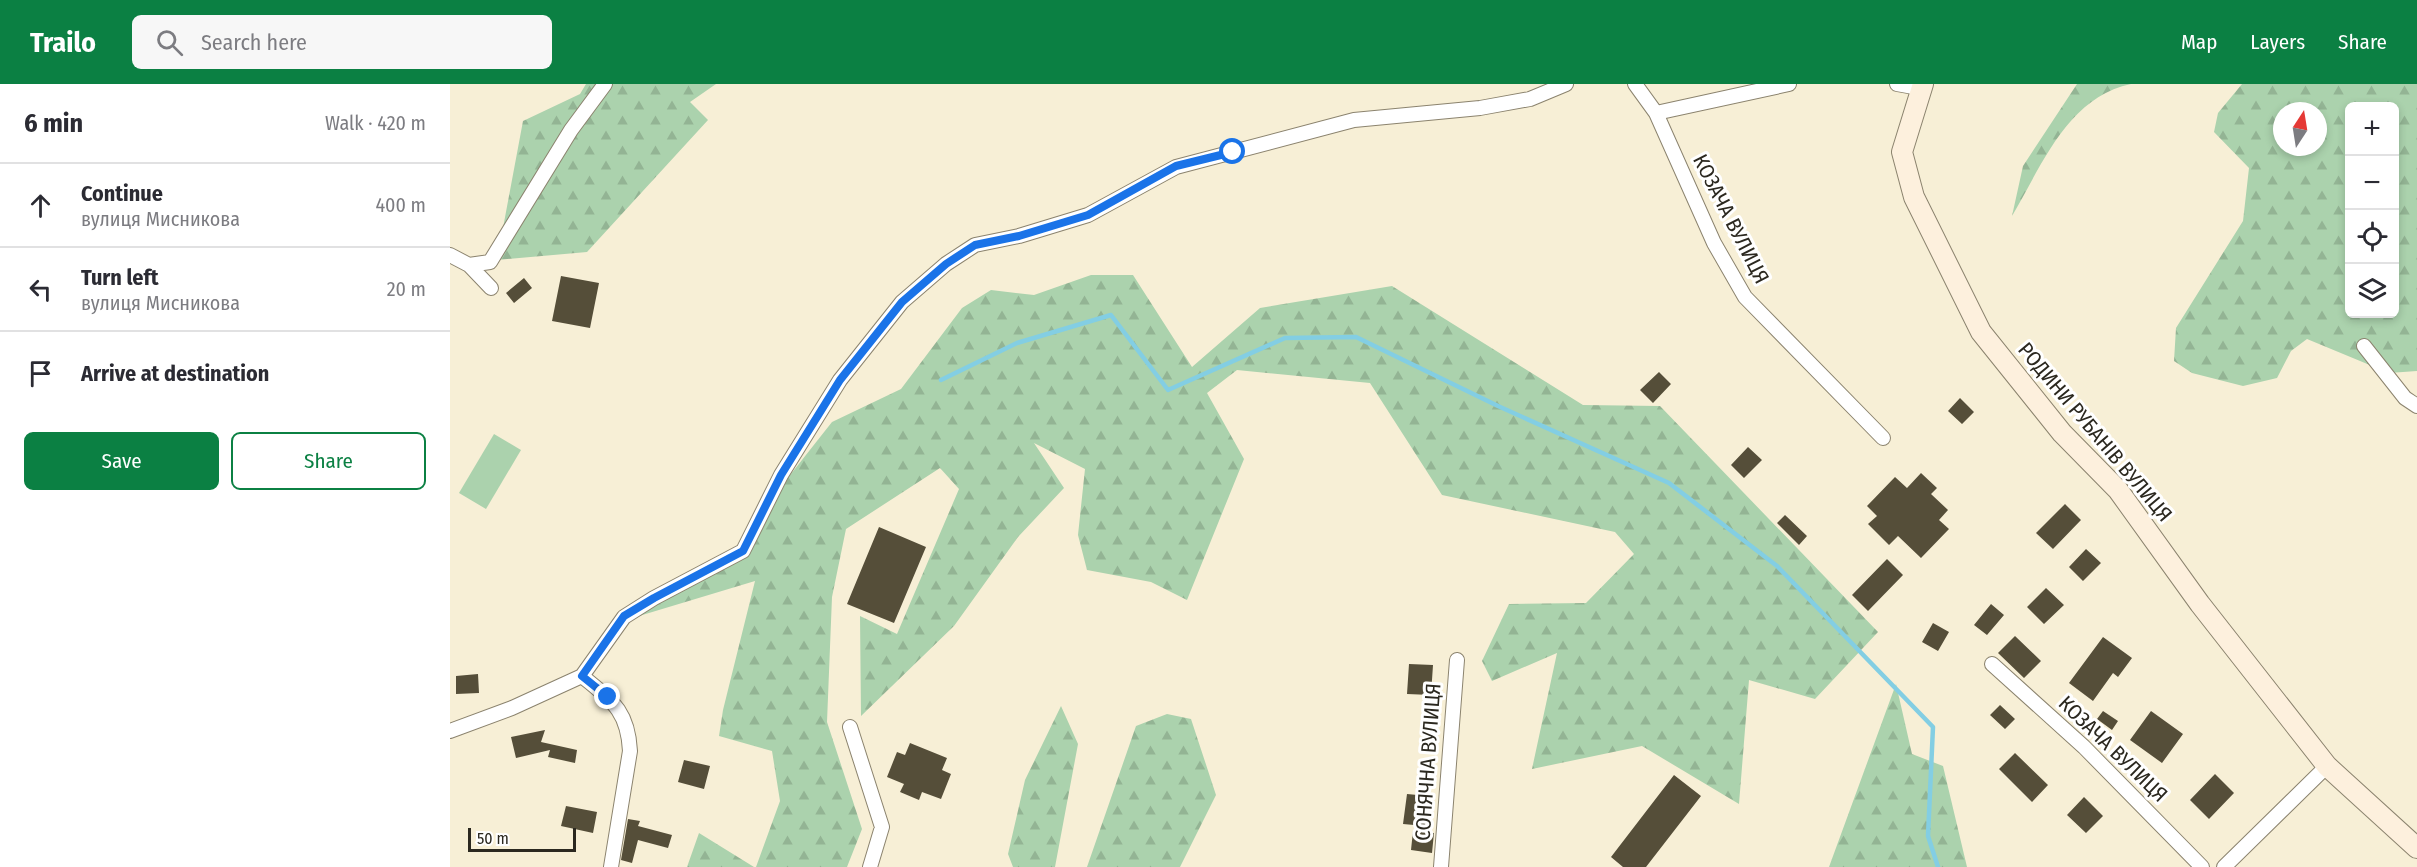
<!DOCTYPE html>
<meta charset="utf-8">
<style>
:root{--surface:#fff;--page:#f7f7f7;--text:#2b2b33;--muted:#7c7c81;--line:#e1e1e2;--accent:#0b8043}
body{margin:0;font-family:"Fira Sans Condensed",sans-serif;background:var(--page);color:var(--text)}
.controls{position:absolute;right:18px;top:18px;display:grid;overflow:hidden;border-radius:9px;box-shadow:0 3px 9px #0003}
.controls button{width:54px;height:54px;display:grid;place-items:center;padding:0;border:0;border-bottom:2px solid var(--line);background:var(--surface);color:var(--text);font:30px sans-serif}
.compass{position:absolute;left:1823px;top:18px;width:54px;height:54px;border-radius:50%;background:var(--surface);box-shadow:0 3px 9px #0003;rotate:12deg}
.scale{position:absolute;left:18px;bottom:15px;width:108px;box-sizing:border-box;padding-left:6px;border:3px solid #2b281f;border-top:0;font-size:16px;line-height:21px;white-space:nowrap;color:#2b281f;-webkit-text-stroke:4px #fff;paint-order:stroke}
.stop{position:absolute;width:18px;height:18px;margin:-14px;border:4px solid #1a73e8;border-radius:50%;background:#fff}
.stop.end{background:#1a73e8;border-color:#fff;box-shadow:0 2px 6px #0008}
.list{margin:0;padding:0;list-style:none}
h2{display:flex;justify-content:space-between;align-items:center;height:78px;margin:0;padding:0 24px;font-size:26px}
h2 small{font-size:20px;font-weight:400;color:var(--muted)}
.list li{display:grid;grid-template-columns:39px 1fr auto;gap:18px;align-items:center;box-sizing:border-box;height:84px;padding:0 24px;border-top:2px solid var(--line)}
.list b{display:block;font-size:22px;white-space:nowrap}
.list p{margin:0;font-size:20px;white-space:nowrap;color:var(--muted)}
.list em{font-size:20px;font-style:normal;color:var(--muted)}
.actions{display:flex;gap:12px;padding:18px 24px}
.actions a{flex:1;padding:14px 0;border:2px solid var(--accent);border-radius:9px;text-align:center;font-size:21px;color:var(--accent)}
.actions .main{background:var(--accent);color:#fff}
.icon{flex:none;width:33px;height:33px;fill:none;stroke:currentColor;stroke-width:2;stroke-linecap:round;stroke-linejoin:round}
.map{position:relative;flex:none;width:1967px;height:783px;overflow:hidden}
header{display:flex;align-items:center;gap:36px;box-sizing:border-box;height:84px;padding:0 30px;background:var(--accent);color:#fff}
header strong{font-size:28px}
nav{display:flex;gap:33px;margin-inline-start:auto;font-size:21px}
.search{width:420px;height:54px;background:var(--page);display:flex;align-items:center;gap:15px;box-sizing:border-box;padding:0 21px;border-radius:9px;color:var(--muted);font-size:22px}
main{display:flex}
aside{flex:1;background:var(--surface)}
.map>svg:first-child{display:block}
</style>
<header>
<strong>Trailo</strong>
<div class="search"><svg class="icon" aria-label="search" viewBox="0 0 24 24"><circle cx="10" cy="10" r="6"/><path d="M15 15l6 6"/></svg>Search here</div>
<nav><a>Map</a><a>Layers</a><a>Share</a></nav>
</header>
<main>
<aside>
<h2>6 min<small>Walk · 420 m</small></h2>
<ul class="list">
<li><svg class="icon" aria-label="ahead" viewBox="0 0 24 24"><path d="M12 20V5M6 11l6-6 6 6"/></svg><div><b>Continue</b><p>вулиця Мисникова</p></div><em>400 m</em></li>
<li><svg class="icon" aria-label="left" viewBox="0 0 24 24"><path d="M17 20v-9H6M10 6l-5 5 5 5"/></svg><div><b>Turn left</b><p>вулиця Мисникова</p></div><em>20 m</em></li>
<li><svg class="icon" aria-label="arrive" viewBox="0 0 24 24"><path d="M6 21V4h12l-3 4 3 4H6"/></svg><div><b>Arrive at destination</b></div></li>
</ul>
<div class="actions"><a class="main">Save</a><a>Share</a></div>
</aside>
<div class="map">
<svg width="1967" height="783" viewBox="0 0 1967 783">
<defs>
<pattern id="forest-firs" width="22" height="20" patternUnits="userSpaceOnUse" patternTransform="scale(1.5)"><rect width="22" height="20" fill="#abd2ad"/><path d="M5 1l3.5 6h-7zM16 11l3.5 6h-7z" fill="#93b494"/></pattern>
</defs>
<rect width="100%" height="100%" fill="#f7efd6"/>
<path fill="url(#forest-firs)" fill-rule="evenodd" d="M 136,0 L 266,0 L 240,18 L 258,36 L 137,168 L 47,176 L 73,37 L 130,10 Z
M 1627,0 L 1681,0 C 1618,13 1592,81 1562,132 L 1573,82 Z
M 1792,0 L 1967,0 L 1967,287 L 1939,289 L 1857,255 L 1841,267 L 1827,294 L 1793,302 L 1742,289 L 1724,277 L 1726,244 L 1793,137 L 1799,84 L 1764,48 L 1768,29 ZM 1900,22 L 1944,22 L 1944,230 L 1900,230 ZM 1832,27 L 1868,27 L 1868,63 L 1832,63 Z
M 641,191 L 683,191 L 742,283 L 810,224 L 942,202 L 1133,321 L 1210,322 L 1428,548 L 1365,615 L 1299,596 L 1289,720 L 1192,662 L 1082,685 L 1107,569 L 1042,597 L 1032,577 L 1059,520 L 1136,519 L 1184,470 L 1165,448 L 992,411 L 920,299 L 787,286 L 757,309 L 794,375 L 737,516 L 701,498 L 637,486 L 628,451 L 635,385 L 584,359 L 614,404 L 568,453 L 504,542 L 411,632 L 410,532 L 447,550 L 509,405 L 490,384 L 396,445 L 382,513 L 377,638 L 412,745 L 397,783 L 306,783 L 330,717 L 322,667 L 269,652 L 273,626 L 305,497 L 189,532 L 302,459 L 333,400 L 382,338 L 451,305 L 512,224 L 541,206 L 584,211 Z
M 1446,600 L 1462,670 L 1493,682 L 1517,783 L 1379,783 Z
M 611,622 L 628,660 L 605,783 L 563,783 L 558,770 L 575,696 Z
M 717,630 L 741,635 L 766,711 L 730,783 L 637,783 L 686,642 Z
M 249,749 L 304,783 L 237,783 Z"/>
<path fill="#abd2ad" d="M 44,350 L 71,366 L 36,425 L 9,409 Z"/>
<g fill="none" stroke-linecap="round" stroke-linejoin="round">
<path stroke="#83cee3" stroke-width="4.5" d="M 491,296 L 567,259 L 661,231 L 718,306 L 835,254 L 906,253 L 1048,322 L 1219,399 L 1327,482 L 1483,643 L 1478,752 L 1488,783"/>
</g>
<path fill="#554e39" d="M 111,192 L 149,199 L 140,244 L 102,237 Z
M 74,194 L 82,204 L 64,219 L 56,209 Z
M 1209,288 L 1221,300 L 1203,319 L 1190,306 Z
M 1510,314 L 1524,328 L 1512,340 L 1498,327 Z
M 1298,363 L 1312,376 L 1294,394 L 1281,381 Z
M 1471,389 L 1487,404 L 1481,410 L 1498,426 L 1489,436 L 1499,445 L 1471,474 L 1448,452 L 1439,461 L 1418,440 L 1427,432 L 1417,422 L 1445,393 L 1457,404 Z
M 1615,420 L 1631,436 L 1603,465 L 1586,449 Z
M 1335,431 L 1357,452 L 1349,461 L 1327,439 Z
M 429,443 L 476,463 L 444,539 L 397,520 Z
M 1636,465 L 1651,479 L 1633,497 L 1619,483 Z
M 1437,475 L 1453,491 L 1418,527 L 1402,511 Z
M 1596,504 L 1614,521 L 1594,540 L 1577,523 Z
M 1541,520 L 1554,531 L 1537,551 L 1524,541 Z
M 1483,539 L 1499,548 L 1488,567 L 1472,558 Z
M 1565,552 L 1591,577 L 1574,594 L 1548,569 Z
M 1653,553 L 1682,574 L 1668,593 L 1663,589 L 1643,617 L 1619,599 Z
M 959,580 L 983,581 L 981,611 L 957,610 Z
M 28,590 L 29,609 L 6,610 L 6,592 Z
M 1550,621 L 1565,635 L 1555,645 L 1540,631 Z
M 1653,627 L 1668,637 L 1662,646 L 1647,635 Z
M 1701,627 L 1733,650 L 1712,679 L 1680,656 Z
M 95,646 L 91,658 L 127,666 L 125,679 L 98,673 L 100,666 L 66,674 L 61,653 Z
M 460,659 L 497,674 L 492,686 L 501,690 L 491,715 L 472,708 L 469,716 L 450,708 L 454,700 L 437,693 L 447,668 L 455,671 Z
M 1565,669 L 1598,701 L 1582,718 L 1549,685 Z
M 234,676 L 260,682 L 254,705 L 228,698 Z
M 1765,690 L 1784,709 L 1759,735 L 1740,716 Z
M 1224,691 L 1251,712 L 1196,783 L 1173,783 L 1161,773 Z
M 957,710 L 978,712 L 975,742 L 953,740 Z
M 1634,713 L 1653,732 L 1636,749 L 1617,731 Z
M 116,722 L 147,728 L 143,749 L 111,742 Z
M 178,735 L 190,737 L 188,742 L 222,751 L 218,764 L 188,756 L 182,779 L 171,776 Z
M 963,747 L 984,749 L 982,769 L 961,766 Z"/>
<g fill="none" stroke-linecap="round" stroke-linejoin="round">
<defs>
<path id="street" d="M 1185,0 L 1206,29 L 1264,159 L 1295,213 L 1433,354
M 1447,0 L 1469,4
M 1206,29 L 1339,0
M 0,171 L 19,181 L 41,204
M 19,181 L 40,178 L 121,46 L 155,0
M 1914,262 L 1955,314 L 1967,322
M 1542,580 L 1634,663 L 1752,783
M 400,643 L 432,743 L 420,783
M 0,647 L 62,624 L 132,592
M 161,783 L 180,667 C 178,626 161,616 132,592 L 174,533 L 204,514 L 293,467 L 331,391 L 390,296 L 452,218 L 496,180 L 525,161 L 569,152 L 638,131 L 726,83 L 904,36 L 1030,24 L 1080,15 L 1116,0
M 991,783 L 1007,576
M 1774,783 L 1877,682"/>
<path id="secondary" d="M 1473,0 L 1452,68 L 1464,113 L 1531,248 L 1612,349 L 1668,406 L 1750,520 L 1877,682 L 1967,764"/>
</defs>
<use href="#street" stroke="#8b836e" stroke-width="16"/>
<use href="#secondary" stroke="#8b836e" stroke-width="22"/>
<use href="#street" stroke="#fff" stroke-width="14"/>
<use href="#secondary" stroke="#fdf0dd" stroke-width="20"/>
</g>
<g fill="none" stroke-linecap="round" stroke-linejoin="round">
<path stroke="#1a73e8" stroke-width="8" d="M 158,613 L 132,592 L 174,532 L 204,514 L 293,467 L 331,391 L 390,296 L 452,218 L 496,180 L 525,161 L 569,152 L 638,131 L 726,82 L 783,68"/>
</g>
<g text-anchor="middle" dominant-baseline="central" stroke-width="6" stroke-linejoin="round" paint-order="stroke">
<g font-size="21" fill="#2b281f" stroke="#fff">
<text transform="translate(1281 135) rotate(63)">КОЗАЧА ВУЛИЦЯ</text>
<text transform="translate(1645 348) rotate(50)">РОДИНИ РУБАНІВ ВУЛИЦЯ</text>
<text transform="translate(1663 665) rotate(44)">КОЗАЧА ВУЛИЦЯ</text>
<text transform="translate(978 678) rotate(-86)">СОНЯЧНА ВУЛИЦЯ</text>
</g>
</g>
</svg>
<div class="controls">
<button>+</button>
<button>−</button>
<button><svg class="icon" aria-label="locate" viewBox="0 0 24 24"><circle cx="12" cy="12" r="6"/><path d="M12 2v4M12 18v4M2 12h4M18 12h4"/></svg></button>
<button><svg class="icon" aria-label="layers" viewBox="0 0 24 24"><path d="M12 4l9 5-9 5-9-5zM3 14l9 5 9-5"/></svg></button>
</div>
<svg class="compass" viewBox="-18 -18 36 36"><path d="M0-13l5 13h-10z" fill="#e53935"/><path d="M0 13l5-13h-10z" fill="#7c7c81"/></svg>
<div class="scale">50 m</div>
<div class="stop" style="left:783px;top:68px"></div>
<div class="stop end" style="left:158px;top:613px"></div>
</div>
</main>
